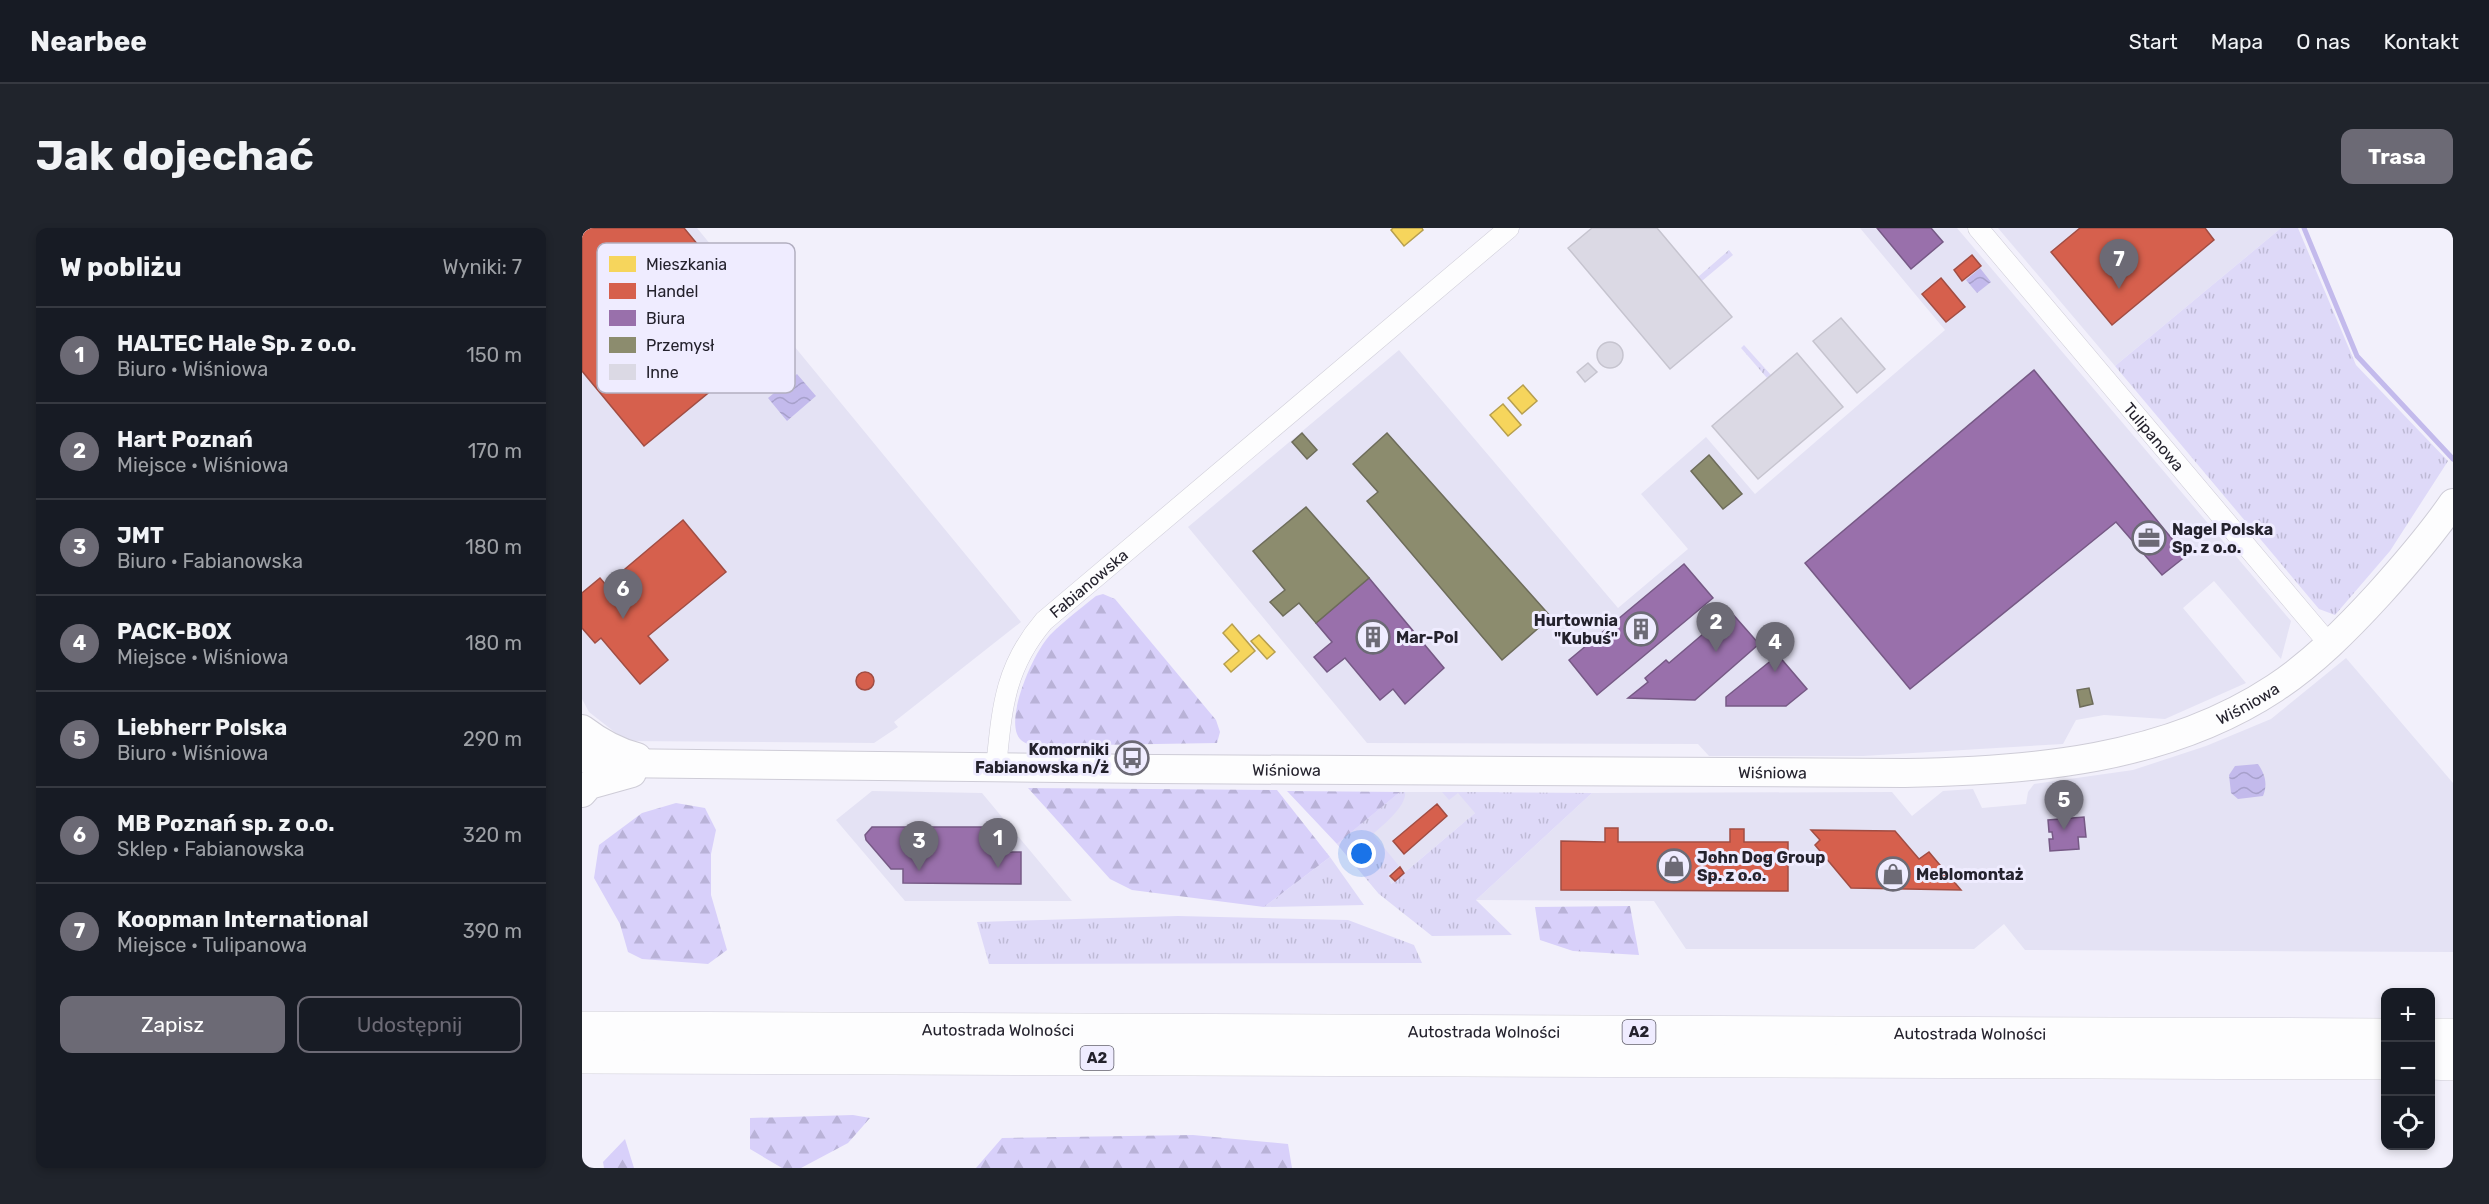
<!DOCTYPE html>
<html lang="pl">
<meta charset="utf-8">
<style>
:root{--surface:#171b24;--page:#20242c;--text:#f1f3f6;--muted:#9ea1a6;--line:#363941;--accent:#6c6a75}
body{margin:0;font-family:Rubik,sans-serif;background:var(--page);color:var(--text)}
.controls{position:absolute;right:18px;bottom:18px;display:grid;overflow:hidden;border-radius:12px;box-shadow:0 3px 9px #0003}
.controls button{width:54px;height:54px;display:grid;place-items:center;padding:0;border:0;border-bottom:2px solid var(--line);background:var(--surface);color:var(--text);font:30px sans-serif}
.you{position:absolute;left:780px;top:626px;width:21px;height:21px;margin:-15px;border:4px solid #fff;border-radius:50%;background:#1a73e8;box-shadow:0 0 0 9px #1a73e833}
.badge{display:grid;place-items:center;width:39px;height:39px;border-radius:50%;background:var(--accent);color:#fff;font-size:20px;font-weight:700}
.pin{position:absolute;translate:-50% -50px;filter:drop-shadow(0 2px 3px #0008)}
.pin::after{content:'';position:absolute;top:32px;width:21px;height:18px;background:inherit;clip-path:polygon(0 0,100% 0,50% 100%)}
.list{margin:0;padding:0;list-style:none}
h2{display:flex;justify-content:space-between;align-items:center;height:78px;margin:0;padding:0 24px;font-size:26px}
h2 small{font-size:20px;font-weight:400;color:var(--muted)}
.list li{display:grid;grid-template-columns:39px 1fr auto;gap:18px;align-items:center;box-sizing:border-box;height:96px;padding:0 24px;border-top:2px solid var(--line)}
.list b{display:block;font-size:22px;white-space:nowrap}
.list p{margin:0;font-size:20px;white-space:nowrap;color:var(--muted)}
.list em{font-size:20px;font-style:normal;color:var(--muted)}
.actions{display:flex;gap:12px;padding:18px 24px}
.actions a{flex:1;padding:14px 0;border:2px solid var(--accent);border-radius:12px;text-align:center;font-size:21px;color:var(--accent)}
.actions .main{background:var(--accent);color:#fff}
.icon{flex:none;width:33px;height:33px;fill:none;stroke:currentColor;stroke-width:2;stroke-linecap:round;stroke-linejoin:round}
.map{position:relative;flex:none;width:1871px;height:940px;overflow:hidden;border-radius:12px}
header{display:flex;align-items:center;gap:36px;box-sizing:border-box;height:84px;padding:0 30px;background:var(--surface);border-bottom:2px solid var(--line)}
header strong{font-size:28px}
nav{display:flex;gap:33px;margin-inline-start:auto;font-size:21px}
.intro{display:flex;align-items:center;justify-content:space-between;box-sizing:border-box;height:144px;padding:0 36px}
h1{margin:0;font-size:42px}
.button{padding:15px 27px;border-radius:12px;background:var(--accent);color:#fff;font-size:21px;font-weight:700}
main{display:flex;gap:36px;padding:0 36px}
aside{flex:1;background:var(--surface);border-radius:12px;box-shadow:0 3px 9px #0003}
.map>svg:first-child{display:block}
</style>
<header>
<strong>Nearbee</strong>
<nav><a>Start</a><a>Mapa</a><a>O nas</a><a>Kontakt</a></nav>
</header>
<div class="intro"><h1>Jak dojechać</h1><a class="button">Trasa</a></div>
<main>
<aside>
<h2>W pobliżu<small>Wyniki: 7</small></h2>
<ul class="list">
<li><span class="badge">1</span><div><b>HALTEC Hale Sp. z o.o.</b><p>Biuro · Wiśniowa</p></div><em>150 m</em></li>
<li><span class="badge">2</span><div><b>Hart Poznań</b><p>Miejsce · Wiśniowa</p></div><em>170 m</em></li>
<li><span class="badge">3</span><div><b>JMT</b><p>Biuro · Fabianowska</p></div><em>180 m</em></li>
<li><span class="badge">4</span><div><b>PACK-BOX</b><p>Miejsce · Wiśniowa</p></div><em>180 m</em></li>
<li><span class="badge">5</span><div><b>Liebherr Polska</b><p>Biuro · Wiśniowa</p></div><em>290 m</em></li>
<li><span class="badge">6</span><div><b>MB Poznań sp. z o.o.</b><p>Sklep · Fabianowska</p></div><em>320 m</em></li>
<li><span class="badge">7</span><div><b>Koopman International</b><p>Miejsce · Tulipanowa</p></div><em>390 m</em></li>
</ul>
<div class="actions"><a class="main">Zapisz</a><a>Udostępnij</a></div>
</aside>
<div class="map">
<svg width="1871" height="940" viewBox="0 0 1871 940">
<defs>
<pattern id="grass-tufts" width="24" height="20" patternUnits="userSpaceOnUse" patternTransform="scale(1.5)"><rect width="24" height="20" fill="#ded9f8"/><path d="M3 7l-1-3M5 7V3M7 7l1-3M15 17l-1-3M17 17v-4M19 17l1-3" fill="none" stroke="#bebad5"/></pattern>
<pattern id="forest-firs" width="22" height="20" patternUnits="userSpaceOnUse" patternTransform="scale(1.5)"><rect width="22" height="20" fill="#d8d0fa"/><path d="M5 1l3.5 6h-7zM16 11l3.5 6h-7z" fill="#b9b2d7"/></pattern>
<pattern id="water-waves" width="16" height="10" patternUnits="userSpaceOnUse" patternTransform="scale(1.5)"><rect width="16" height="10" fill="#c3baec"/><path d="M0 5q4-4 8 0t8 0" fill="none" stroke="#a7a0cb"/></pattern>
</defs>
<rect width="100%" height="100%" fill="#f2f0fb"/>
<path fill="#e4e2f4" d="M 0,0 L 115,0 L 439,394 L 312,494 L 316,499 L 292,515 L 44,513 L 7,484 L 0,471 Z
M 1278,0 L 1375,0 L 1709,393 L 1699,431 L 1632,353 L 1601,380 L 1664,455 L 1583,491 L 1522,487 L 1494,492 L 1481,516 L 1281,528 L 1127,528 L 1116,516 L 785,515 L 606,299 L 817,122 L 1036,380 L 1106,321 L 1059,266 L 1124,209 L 1173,266 L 1363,102 Z
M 1416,0 L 1699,0 L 1533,138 Z
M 1764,430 L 1871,555 L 1871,724 L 1443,722 L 1422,696 L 1392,721 L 1104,721 L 1072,673 L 894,672 L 1010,565 L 1310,564 L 1330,588 L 1361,563 L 1391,561 L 1400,580 L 1444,576 L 1446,564 L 1452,556 L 1551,542 L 1624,518 L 1689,491 Z
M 290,563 L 400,565 L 490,673 L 323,673 L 254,592 Z
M 818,564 L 918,564 L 797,666 L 755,616 Z"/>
<path fill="url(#grass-tufts)" d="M 1699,0 L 1716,0 L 1774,137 L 1866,233 L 1808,323 L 1753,387 L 1737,381 L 1533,138 Z
M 1147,22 L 1151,27 L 1120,53 L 1116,49 Z
M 1162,117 L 1189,147 L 1185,150 L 1159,120 Z
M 818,564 L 823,564 C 825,578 801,597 791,606 L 817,638 L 806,646 L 809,656 L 893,585 L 876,565 L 867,572 L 860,564 L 1010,565 L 894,672 L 930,707 L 850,708 L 797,666 L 755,616 Z
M 748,629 L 782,677 L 682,679 Z
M 596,688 L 766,692 L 832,717 L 840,735 L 407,736 L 395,694 Z"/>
<path fill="url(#forest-firs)" d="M 521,366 L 533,371 L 634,492 L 638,504 L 635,515 L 453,518 C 445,516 438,514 435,506 C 426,483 452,424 468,407 C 482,393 499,380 514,368 Z
M 446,560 L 695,562 L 748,629 L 682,679 L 550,662 L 528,651 Z
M 705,563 L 818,564 L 755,616 Z
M 94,575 L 123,580 L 134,602 L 129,626 L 129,667 L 145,722 L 126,736 L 60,731 L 46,724 L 38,696 L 12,650 L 17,617 L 60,585 Z
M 1048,678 L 1057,727 L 991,723 L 958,712 L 953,679 Z
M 271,887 L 288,890 L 266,915 L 219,940 L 200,940 L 168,921 L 168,890 Z
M 611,907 L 706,916 L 710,940 L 394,940 L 420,910 Z
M 43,911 L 52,940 L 22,940 L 21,934 Z"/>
<path fill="url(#water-waves)" d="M 1398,40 L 1409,54 L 1395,65 L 1384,52 Z
M 215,146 L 234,168 L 205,193 L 186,170 Z
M 1676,536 C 1683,546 1686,556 1681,568 L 1656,571 L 1649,565 L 1647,547 L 1653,538 Z"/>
<path fill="#f6d55c" stroke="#b79f4e" stroke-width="1.5" d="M 811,0 L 840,0 L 841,2 L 822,18 L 809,2 Z
M 941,157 L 955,173 L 940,186 L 926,170 Z
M 921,176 L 939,197 L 926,208 L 908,187 Z
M 650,396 L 673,423 L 649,444 L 642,436 L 657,423 L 641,405 Z
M 677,407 L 693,424 L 685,431 L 669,413 Z"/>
<path fill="#d6604d" stroke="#a14d43" stroke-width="1.5" d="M 0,0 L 102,0 L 193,110 L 62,218 L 0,143 Z
M 1498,0 L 1623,0 L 1632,12 L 1530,97 L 1469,24 Z
M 1390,27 L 1399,38 L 1380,53 L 1372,42 Z
M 1359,50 L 1383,79 L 1364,94 L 1340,66 Z
M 101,292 L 144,344 L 66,408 L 86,432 L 58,456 L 19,410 L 13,415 L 0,400 L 0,365 L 18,350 L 24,357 Z
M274 453a9 9 0 1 1 18 0a9 9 0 1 1-18 0Z
M 855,576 L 865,588 L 822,626 L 811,613 Z
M 1023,600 L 1036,600 L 1036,614 L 1148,614 L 1148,601 L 1162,601 L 1162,614 L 1206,614 L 1206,663 L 979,662 L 979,613 L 1023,614 Z
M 1229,602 L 1313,603 L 1337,631 L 1347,624 L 1379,662 L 1269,660 L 1233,617 L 1238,612 Z
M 818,639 L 822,645 L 813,653 L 808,648 Z"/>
<path fill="#9970ab" stroke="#765985" stroke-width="1.5" d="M 1295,0 L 1349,0 L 1361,14 L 1329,41 Z
M 1452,142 L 1604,328 L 1580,347 L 1534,294 L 1328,461 L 1223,335 Z
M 1102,336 L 1131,370 L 1015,467 L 987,432 Z
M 787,350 L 862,440 L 823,476 L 811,461 L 798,472 L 763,430 L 745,444 L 732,429 L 750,414 L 734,395 Z
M 1148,383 L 1177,416 L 1113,472 L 1046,470 L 1066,454 L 1063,450 L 1084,432 L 1087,435 Z
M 1196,427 L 1225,461 L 1204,478 L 1144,478 L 1144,469 Z
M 1502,589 L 1504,609 L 1496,609 L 1497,621 L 1468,623 L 1467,611 L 1471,611 L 1470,604 L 1467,604 L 1466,592 Z
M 290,599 L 410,599 L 410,624 L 439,624 L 439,656 L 321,655 L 321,641 L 309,641 L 284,612 L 283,607 Z"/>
<path fill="#8c8c6e" stroke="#6d6c5a" stroke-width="1.5" d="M 720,205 L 735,222 L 725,231 L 710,214 Z
M 805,205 L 969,389 L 920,432 L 785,273 L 796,264 L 771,236 Z
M 1127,227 L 1160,266 L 1141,281 L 1109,243 Z
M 724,279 L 787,350 L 734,395 L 717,375 L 701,388 L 688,374 L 703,362 L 671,323 Z
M 1507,460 L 1511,476 L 1498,479 L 1495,462 Z"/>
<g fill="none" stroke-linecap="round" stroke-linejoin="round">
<path stroke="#c3baec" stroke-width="5" d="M 1722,0 L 1775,128 L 1871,231"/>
</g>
<path fill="#dbd9e4" stroke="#c6c4cf" stroke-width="1.5" d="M 1010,0 L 1075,0 L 1150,89 L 1088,141 L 986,20 Z
M 1259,90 L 1303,141 L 1275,165 L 1231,113 Z
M1015 127a13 13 0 1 1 26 0a13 13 0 1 1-26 0Z
M 1215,125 L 1261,179 L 1176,251 L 1130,198 Z
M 1006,135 L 1015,144 L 1003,154 L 995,144 Z"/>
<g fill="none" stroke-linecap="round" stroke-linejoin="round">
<defs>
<g id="street">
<path id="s1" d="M 1396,0 L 1748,417"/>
<path id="s2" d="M 414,540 C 420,481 422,440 462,393 L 927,0"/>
</g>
<g id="secondary">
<path d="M 0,501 C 17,514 35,524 55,529"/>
<path id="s3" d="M 0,530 L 27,535 L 572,541 L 1323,545 C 1449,543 1584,532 1693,460 C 1732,434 1765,401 1797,366 C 1823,337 1849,307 1871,275"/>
<path d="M 0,565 L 7,557 L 50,545"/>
</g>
<g id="highway">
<path id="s4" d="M 0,800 L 1804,807"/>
<path d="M 1848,807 L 1871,807"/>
<path d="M 0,829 L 1804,835"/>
<path d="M 1848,835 L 1871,836"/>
</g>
</defs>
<use href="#street" stroke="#ceccd7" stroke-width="21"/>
<use href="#secondary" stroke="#ceccd7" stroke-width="30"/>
<use href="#highway" stroke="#ceccd7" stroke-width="34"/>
<use href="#street" stroke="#fdfdfe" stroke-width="20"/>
<use href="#secondary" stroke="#fdfdfe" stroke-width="28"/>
<use href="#highway" stroke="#fdfdfe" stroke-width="33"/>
</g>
<defs>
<symbol id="office-ring" viewBox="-11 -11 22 22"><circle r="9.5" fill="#efecff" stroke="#6c6a75" stroke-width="1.5"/><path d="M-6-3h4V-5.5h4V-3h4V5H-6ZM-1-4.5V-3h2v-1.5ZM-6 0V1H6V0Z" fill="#6c6a75"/></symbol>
<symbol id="building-ring" viewBox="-11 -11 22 22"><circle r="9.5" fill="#efecff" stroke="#6c6a75" stroke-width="1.5"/><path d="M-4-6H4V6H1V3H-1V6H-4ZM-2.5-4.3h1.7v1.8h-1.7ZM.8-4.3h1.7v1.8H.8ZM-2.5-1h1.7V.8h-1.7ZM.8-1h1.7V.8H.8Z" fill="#6c6a75"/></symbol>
<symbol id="bus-ring" viewBox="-11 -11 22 22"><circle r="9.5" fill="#efecff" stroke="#6c6a75" stroke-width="1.5"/><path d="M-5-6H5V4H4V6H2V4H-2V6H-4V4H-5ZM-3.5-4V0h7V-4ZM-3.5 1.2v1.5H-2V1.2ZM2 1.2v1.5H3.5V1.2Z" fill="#6c6a75"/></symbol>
<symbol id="shop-ring" viewBox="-11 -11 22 22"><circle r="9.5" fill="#efecff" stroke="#6c6a75" stroke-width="1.5"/><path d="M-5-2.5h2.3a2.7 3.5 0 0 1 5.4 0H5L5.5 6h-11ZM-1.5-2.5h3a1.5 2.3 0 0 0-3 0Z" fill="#6c6a75"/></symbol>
</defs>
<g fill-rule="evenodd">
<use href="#office-ring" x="1548" y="291" width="38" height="38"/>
<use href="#building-ring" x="1040" y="382" width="38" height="38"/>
<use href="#building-ring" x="772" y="390" width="38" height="38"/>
<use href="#bus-ring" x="531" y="511" width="38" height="38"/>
<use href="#shop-ring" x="1073" y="619" width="38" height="38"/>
<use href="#shop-ring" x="1292" y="627" width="38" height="38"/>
</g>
<g text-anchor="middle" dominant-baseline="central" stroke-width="6" stroke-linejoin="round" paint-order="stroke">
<g fill="#efecff" stroke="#615f6c" stroke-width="1.5">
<rect x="1040.5" y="792" width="33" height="24" rx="4.5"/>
<rect x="498.5" y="818" width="33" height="24" rx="4.5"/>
</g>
<g font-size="15" font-weight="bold" fill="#24222d">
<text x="1057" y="804">A2</text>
<text x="515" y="830">A2</text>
</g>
<g font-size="16" fill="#24222d" stroke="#efecff">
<text stroke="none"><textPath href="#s1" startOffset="273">Tulipanowa</textPath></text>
<text stroke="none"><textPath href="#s2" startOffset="216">Fabianowska</textPath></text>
<text stroke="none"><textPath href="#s3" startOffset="1677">Wiśniowa</textPath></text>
<text stroke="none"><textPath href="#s3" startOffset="705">Wiśniowa</textPath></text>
<text stroke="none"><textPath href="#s3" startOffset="1191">Wiśniowa</textPath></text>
<text stroke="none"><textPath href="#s4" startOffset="416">Autostrada Wolności</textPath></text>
<text stroke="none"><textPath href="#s4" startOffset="902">Autostrada Wolności</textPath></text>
<text stroke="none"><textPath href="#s4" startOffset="1388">Autostrada Wolności</textPath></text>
</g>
<g font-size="16" font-weight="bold" fill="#24222d" stroke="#efecff" text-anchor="start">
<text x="1590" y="301">Nagel Polska<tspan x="1590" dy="18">Sp. z o.o.</tspan></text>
<text x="1036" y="392" text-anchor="end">Hurtownia<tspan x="1036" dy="18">"Kubuś"</tspan></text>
<text x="814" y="409">Mar-Pol</text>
<text x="527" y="521" text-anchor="end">Komorniki<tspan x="527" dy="18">Fabianowska n/ż</tspan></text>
<text x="1115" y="629">John Dog Group<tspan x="1115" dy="18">Sp. z o.o.</tspan></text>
<text x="1334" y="646">Meblomontaż</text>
</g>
</g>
<rect x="15" y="15" width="198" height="150" rx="9" fill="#efecff" stroke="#b2afc0" stroke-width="1.5"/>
<rect x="27" y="28" width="27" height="16" fill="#f6d55c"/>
<rect x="27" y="55" width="27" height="16" fill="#d6604d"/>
<rect x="27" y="82" width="27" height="16" fill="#9970ab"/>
<rect x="27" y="109" width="27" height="16" fill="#8c8c6e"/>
<rect x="27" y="136" width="27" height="16" fill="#dbd9e4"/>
<g font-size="16" fill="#24222d">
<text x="64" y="42">Mieszkania</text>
<text x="64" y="69">Handel</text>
<text x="64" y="96">Biura</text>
<text x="64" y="123">Przemysł</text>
<text x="64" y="150">Inne</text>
</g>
</svg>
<div class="controls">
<button>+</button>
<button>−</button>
<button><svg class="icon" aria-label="locate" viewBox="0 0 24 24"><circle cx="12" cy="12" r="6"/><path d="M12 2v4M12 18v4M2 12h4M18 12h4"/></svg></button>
</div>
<div class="you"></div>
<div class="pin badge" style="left:416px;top:640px">1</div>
<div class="pin badge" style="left:1134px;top:424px">2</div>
<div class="pin badge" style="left:337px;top:643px">3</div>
<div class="pin badge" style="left:1193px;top:444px">4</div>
<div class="pin badge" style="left:1482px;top:602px">5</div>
<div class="pin badge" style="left:41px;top:391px">6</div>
<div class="pin badge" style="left:1537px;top:61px">7</div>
</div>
</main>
